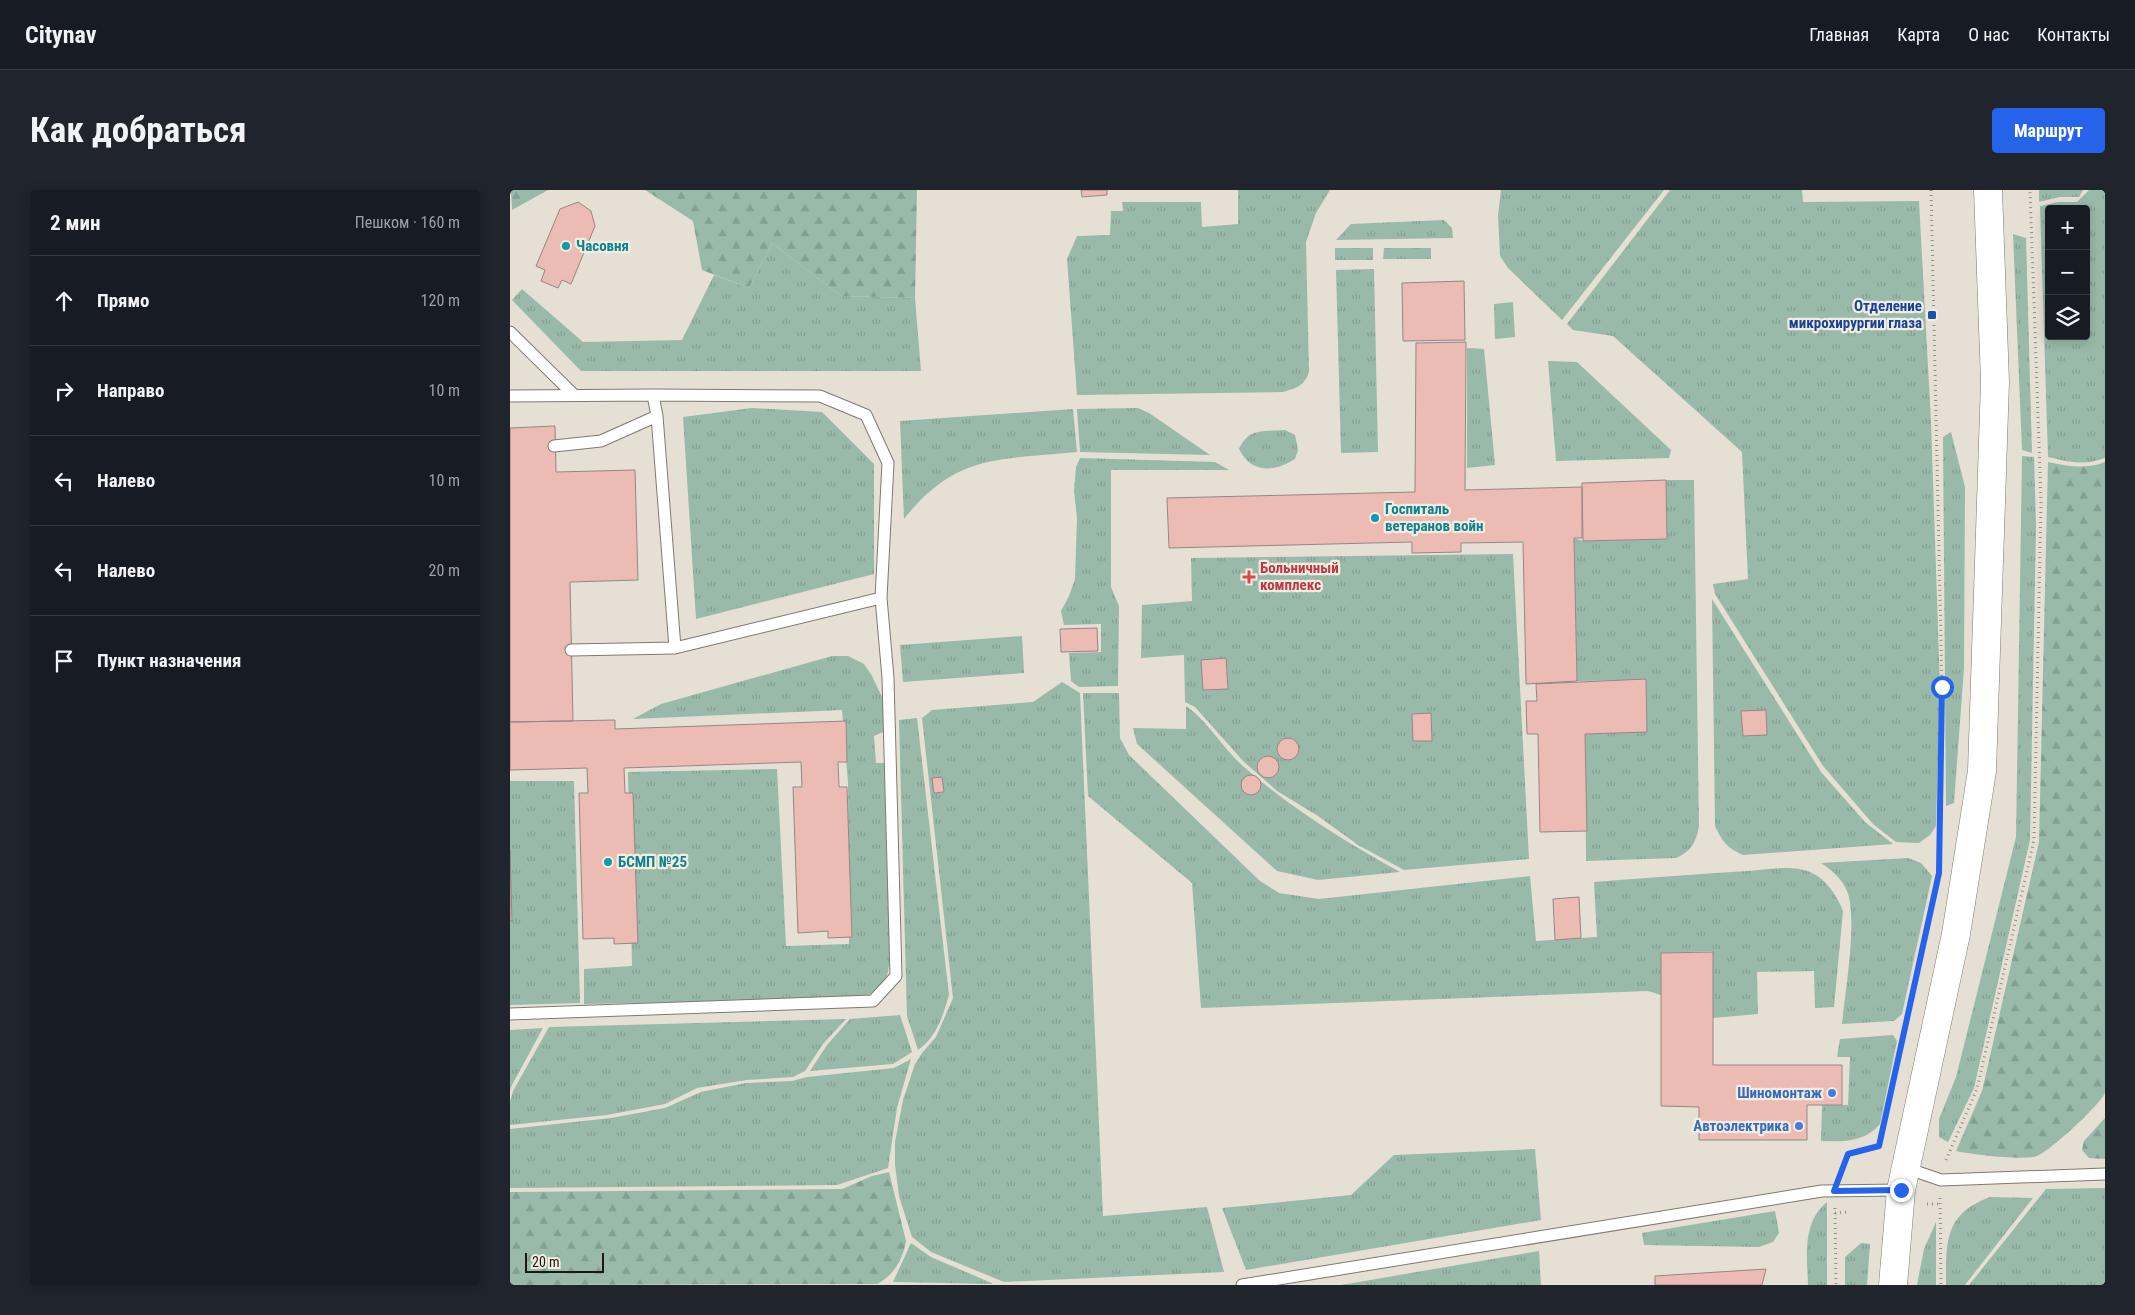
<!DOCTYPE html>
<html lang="ru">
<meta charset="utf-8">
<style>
:root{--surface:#171b24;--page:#20242c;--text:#f1f3f6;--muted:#9ea1a6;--line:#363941;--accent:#2563eb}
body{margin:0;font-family:"Roboto Condensed",sans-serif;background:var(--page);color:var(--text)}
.controls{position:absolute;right:15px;top:15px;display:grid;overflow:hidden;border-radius:5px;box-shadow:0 2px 12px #0003}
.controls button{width:45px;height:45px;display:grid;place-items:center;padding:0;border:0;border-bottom:1px solid var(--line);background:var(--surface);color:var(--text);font:25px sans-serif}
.scale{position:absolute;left:15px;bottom:12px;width:79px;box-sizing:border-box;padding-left:5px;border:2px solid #1b1915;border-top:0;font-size:14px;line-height:18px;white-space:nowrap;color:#1b1915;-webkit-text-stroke:4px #f3ece1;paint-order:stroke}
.stop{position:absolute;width:15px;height:15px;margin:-11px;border:4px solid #2563eb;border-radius:50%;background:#fff}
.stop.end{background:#2563eb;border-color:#fff;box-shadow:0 1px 5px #0008}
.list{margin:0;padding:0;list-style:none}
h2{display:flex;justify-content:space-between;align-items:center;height:65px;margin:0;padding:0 20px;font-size:21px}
h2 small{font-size:16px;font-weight:400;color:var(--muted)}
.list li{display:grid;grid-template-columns:32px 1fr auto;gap:15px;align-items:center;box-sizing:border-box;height:90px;padding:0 20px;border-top:1px solid var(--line)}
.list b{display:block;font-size:19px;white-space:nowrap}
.list em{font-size:16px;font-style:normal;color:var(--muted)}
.icon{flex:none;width:28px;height:28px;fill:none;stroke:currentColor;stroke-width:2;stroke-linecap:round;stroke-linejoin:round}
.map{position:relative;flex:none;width:1595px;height:1095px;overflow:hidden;border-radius:5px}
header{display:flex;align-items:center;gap:30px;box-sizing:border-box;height:70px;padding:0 25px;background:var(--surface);border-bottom:1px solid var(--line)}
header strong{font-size:24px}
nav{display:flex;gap:28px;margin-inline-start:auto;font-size:18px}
.intro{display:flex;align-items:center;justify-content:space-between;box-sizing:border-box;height:120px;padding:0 30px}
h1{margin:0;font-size:35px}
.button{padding:12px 22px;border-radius:5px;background:var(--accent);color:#fff;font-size:18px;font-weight:700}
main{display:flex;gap:30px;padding:0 30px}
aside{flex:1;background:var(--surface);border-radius:5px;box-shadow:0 2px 12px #0003}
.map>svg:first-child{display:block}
</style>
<header>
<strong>Citynav</strong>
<nav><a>Главная</a><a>Карта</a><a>О нас</a><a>Контакты</a></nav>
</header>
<div class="intro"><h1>Как добраться</h1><a class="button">Маршрут</a></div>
<main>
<aside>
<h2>2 мин<small>Пешком · 160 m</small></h2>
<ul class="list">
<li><svg class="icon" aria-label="ahead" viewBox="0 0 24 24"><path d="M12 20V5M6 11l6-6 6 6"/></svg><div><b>Прямо</b></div><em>120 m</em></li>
<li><svg class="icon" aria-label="right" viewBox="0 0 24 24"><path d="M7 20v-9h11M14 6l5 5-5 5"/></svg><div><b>Направо</b></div><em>10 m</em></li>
<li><svg class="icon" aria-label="left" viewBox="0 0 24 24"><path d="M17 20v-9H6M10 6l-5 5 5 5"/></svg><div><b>Налево</b></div><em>10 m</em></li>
<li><svg class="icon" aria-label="left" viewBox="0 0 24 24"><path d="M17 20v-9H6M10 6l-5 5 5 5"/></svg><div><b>Налево</b></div><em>20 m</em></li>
<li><svg class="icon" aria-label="arrive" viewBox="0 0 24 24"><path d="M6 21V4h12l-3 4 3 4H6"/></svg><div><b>Пункт назначения</b></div></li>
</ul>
</aside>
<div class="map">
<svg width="1595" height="1095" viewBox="0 0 1595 1095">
<defs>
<pattern id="grass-tufts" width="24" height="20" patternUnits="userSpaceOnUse" patternTransform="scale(1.25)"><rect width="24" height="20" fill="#99baa9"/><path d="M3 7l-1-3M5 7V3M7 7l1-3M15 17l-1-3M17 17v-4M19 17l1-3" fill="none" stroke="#839f91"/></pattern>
<pattern id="forest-firs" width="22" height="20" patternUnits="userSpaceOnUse" patternTransform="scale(1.25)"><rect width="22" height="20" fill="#99baa9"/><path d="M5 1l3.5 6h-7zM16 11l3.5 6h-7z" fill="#839f91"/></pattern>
</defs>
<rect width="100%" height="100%" fill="#e6dfd4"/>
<path fill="url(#grass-tufts)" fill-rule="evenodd" d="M 728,0 L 820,0 L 806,23 L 796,52 L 799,182 C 794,196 787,198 773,202 L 567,205 L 557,69 L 567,46 L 600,45 L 601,21 L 613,21 L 612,12 L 691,12 L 692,37 L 728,34 Z
M 991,0 L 1154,0 L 1052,130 L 998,78 L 990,66 L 988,25 Z
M 1160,0 L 1292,0 L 1293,12 L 1409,11 L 1421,232 L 1430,497 L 1426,636 L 1420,645 L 1409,653 L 1386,652 L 1363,634 L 1313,576 L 1205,404 L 1203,394 L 1238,389 L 1232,262 L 1103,146 L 1063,140 L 1057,134 Z
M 1529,0 L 1573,0 L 1569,7 L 1550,7 L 1529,12 Z
M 1579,0 L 1595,0 L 1595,268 C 1574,276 1559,272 1538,267 L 1530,16 L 1548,12 L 1567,12 ZM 1539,19 L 1576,19 L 1576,146 L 1539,146 Z
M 934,30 L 942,38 L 943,48 L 826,50 L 841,34 Z
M 1503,44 L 1516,48 L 1522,263 L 1512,260 Z
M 262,53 L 331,106 L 405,108 L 411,181 L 71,181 L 2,110 L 12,99 L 73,152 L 172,150 L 204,85 L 239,98 Z
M 825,58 L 863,58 L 863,70 L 825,70 Z
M 874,58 L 921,58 L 921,69 L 873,69 Z
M 864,79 L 868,262 L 831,263 L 826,80 Z
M 1003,112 L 1005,147 L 985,149 L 984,114 Z
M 957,158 L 974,159 L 985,275 L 957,278 Z
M 1038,171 L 1067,172 L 1161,260 L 1159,268 L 1046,271 Z
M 242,218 L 312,222 L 364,274 L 364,384 L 186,429 L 173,227 Z
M 628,218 L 639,223 L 700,265 L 570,262 L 567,219 Z
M 563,219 L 567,262 C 490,270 446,263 394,329 L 390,231 Z
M 775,240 L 785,245 L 788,260 L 785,269 C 765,282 741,284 729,259 C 739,237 753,242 775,240 Z
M 1441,242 L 1455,297 L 1454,478 L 1444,613 L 1436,616 L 1433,247 Z
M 1512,266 L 1524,267 L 1526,336 L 1520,650 L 1464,898 L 1438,952 L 1429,947 L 1429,929 L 1446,887 L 1506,647 Z
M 570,268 L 705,272 L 719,280 L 601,280 L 601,397 L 609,416 L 608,496 L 569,497 L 561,491 L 559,463 L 591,462 L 591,434 L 554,435 L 551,421 L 559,406 L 565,389 L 567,328 L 564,301 L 566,277 Z
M 1156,290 L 1184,290 L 1189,636 C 1186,652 1182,661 1166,668 L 1076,671 L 1075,544 L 1137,542 L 1136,490 L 1067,491 L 1064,348 L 1073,351 L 1157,349 Z
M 1003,364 L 1019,669 L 894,680 L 848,655 L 808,626 L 767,601 L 733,571 L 685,517 L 675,512 L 674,465 L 631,468 L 632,415 L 682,411 L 681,368 Z
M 1202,409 L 1311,582 L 1355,632 L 1383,654 L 1233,665 C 1217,658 1212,651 1205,636 Z
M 512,446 L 514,483 L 393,492 L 390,455 Z
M 322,466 L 338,466 L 354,474 L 362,486 L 373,509 L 373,542 L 364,546 L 366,573 L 374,573 L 380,766 C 378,792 374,799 349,809 L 74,814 L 74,779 L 122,776 L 118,582 L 267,579 L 276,756 L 339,754 L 338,592 L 332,520 L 123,529 L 151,514 Z
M 552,492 L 570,503 L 593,1026 L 697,1017 L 714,1082 L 494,1092 L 421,1062 L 402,1047 L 389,1006 L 385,975 L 385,952 L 393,910 L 405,874 L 412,863 L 426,847 L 443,808 L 412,528 L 422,520 L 523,512 Z
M 573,503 L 609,503 L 610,548 L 619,565 L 750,691 L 769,703 L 809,709 L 1020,686 L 1026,751 L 1087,747 L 1084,692 C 1135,688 1186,684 1237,681 C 1257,680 1282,674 1302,683 C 1317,690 1327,706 1333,721 L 1324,817 L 1305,818 L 1304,781 L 1247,782 L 1248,824 L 1203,828 L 1202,761 L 1151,763 L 1151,805 L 1138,801 L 691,818 L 682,693 L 578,606 Z
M 676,516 C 699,532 713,559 734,577 C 781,618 836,652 890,682 L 808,690 L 767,681 L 627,554 L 623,538 L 676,539 Z
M 407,528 L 439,805 C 433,826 426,848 408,860 L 397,826 L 389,530 Z
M 0,591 L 64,591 L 70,813 L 0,815 Z
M 1398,668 L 1411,673 L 1422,686 L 1392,824 L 1384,831 L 1332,834 C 1335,803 1348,728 1337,701 C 1332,689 1322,680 1311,673 Z
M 390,825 L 402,862 L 383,874 L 300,881 L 317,855 L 340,829 Z
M 336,829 L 313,854 L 295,881 L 283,887 L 237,890 L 187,898 L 155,914 L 97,925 L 0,935 L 0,912 L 3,901 L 39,837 Z
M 33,838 L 2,895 L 0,900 L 0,840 Z
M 1383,845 L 1387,851 L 1370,934 C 1355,952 1333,952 1311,951 L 1312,915 L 1338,915 L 1340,867 L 1327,867 L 1330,849 Z
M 401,869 L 387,918 L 378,978 L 327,995 L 0,998 L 0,939 L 101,928 L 155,918 L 191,902 L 236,893 L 282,891 L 297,887 L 384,878 Z
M 1025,959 L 1031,1030 L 736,1080 L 712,1018 L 841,1005 L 884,965 Z
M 1595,998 L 1595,1095 L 1459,1095 L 1536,999 Z
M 1480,1007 L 1523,1008 L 1455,1095 L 1436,1095 C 1436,1052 1434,1024 1480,1007 Z
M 1317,1012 L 1317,1095 L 1298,1095 C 1297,1065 1292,1033 1317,1012 Z
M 1265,1021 L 1269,1043 L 1263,1052 L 1249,1057 L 1134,1055 L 1132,1043 Z
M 1426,1032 L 1426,1095 L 1407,1095 L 1414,1059 Z
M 401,1053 L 421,1067 L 484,1094 L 383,1092 Z
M 1351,1053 L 1360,1054 L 1357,1095 L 1335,1095 L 1335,1067 Z
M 1029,1061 L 1031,1095 L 831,1095 Z"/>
<path fill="url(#forest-firs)" d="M 1,0 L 38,0 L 2,20 Z
M 135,0 L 407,0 L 405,108 L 331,106 L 262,53 L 239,98 L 192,80 L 183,31 Z
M 1538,272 C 1558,276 1575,280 1595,272 L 1595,903 C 1588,917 1541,960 1527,966 C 1515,971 1459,964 1446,961 L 1472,901 L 1529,652 Z
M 1595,928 L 1595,969 L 1579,968 L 1572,960 L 1574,951 Z
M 379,982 L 396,1051 C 393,1070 383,1086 367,1094 L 0,1095 L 0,1002 L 332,999 L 362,986 Z"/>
<path fill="#ebbbb4" stroke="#958785" d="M 571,0 L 597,0 L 597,5 L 572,7 Z
M 68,12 L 81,21 L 85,36 L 61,94 L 52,90 L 48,98 L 31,91 L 35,80 L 26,76 L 50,19 Z
M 954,91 L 955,150 L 893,151 L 892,93 Z
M 956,152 L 955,300 L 1072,297 L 1072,348 L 1064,348 L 1067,491 L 1016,494 L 1013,352 L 951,353 L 951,362 L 902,363 L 902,352 L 659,358 L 657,308 L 905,302 L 906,153 Z
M 45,236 L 46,282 L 125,280 L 128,390 L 60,392 L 63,531 L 0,532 L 0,238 Z
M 1156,290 L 1157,349 L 1073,351 L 1072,293 Z
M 587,438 L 588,461 L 551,462 L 550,439 Z
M 716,468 L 718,499 L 693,500 L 691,470 Z
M 1136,489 L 1137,542 L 1075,544 L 1077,641 L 1030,642 L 1028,544 L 1017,544 L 1016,511 L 1027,511 L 1026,494 Z
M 1256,520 L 1257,545 L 1233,546 L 1231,521 Z
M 921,523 L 922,551 L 903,551 L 902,524 Z
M 105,530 L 105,539 L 336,531 L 337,572 L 328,572 L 329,597 L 337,597 L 342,747 L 318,748 L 318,741 L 288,743 L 283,597 L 292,597 L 291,572 L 114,578 L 115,603 L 123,603 L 128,753 L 104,754 L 104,748 L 73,749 L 69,603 L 78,603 L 77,578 L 0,580 L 0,532 Z
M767 559a11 11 0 1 1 22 0a11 11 0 1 1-22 0Z
M747 577a11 11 0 1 1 22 0a11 11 0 1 1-22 0Z
M731 595a10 10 0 1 1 20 0a10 10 0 1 1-20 0Z
M 432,587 L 434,602 L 424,603 L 422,588 Z
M 0,660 L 2,731 L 0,731 Z
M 1069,707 L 1071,748 L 1045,750 L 1043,709 Z
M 1203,762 L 1203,875 L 1332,875 L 1332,915 L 1297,915 L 1297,950 L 1189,950 L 1189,917 L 1151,916 L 1151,763 Z
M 1256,1079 L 1252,1095 L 1145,1095 L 1145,1086 Z"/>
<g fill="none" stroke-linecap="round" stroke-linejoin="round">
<defs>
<path id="lane" d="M 0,142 L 64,205
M 0,206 L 143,205 L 147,226 L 91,251 L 44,256
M 147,226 L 165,458
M 61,460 L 165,458 L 371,408 L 378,273 L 356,225 L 310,206 L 143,205
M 0,824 L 363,811 L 386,786 L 378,488 L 371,408
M 1396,978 L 1431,990 L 1595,984
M 732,1095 L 1312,1001 L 1391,1000"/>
<path id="secondary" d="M 1383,1095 L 1391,1000 L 1446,744 L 1472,581 L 1485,192 L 1478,0"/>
</defs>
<use href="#lane" stroke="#7f796f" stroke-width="13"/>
<use href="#secondary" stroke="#7f796f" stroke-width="29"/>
<path stroke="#938e86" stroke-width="3" stroke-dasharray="1 4" stroke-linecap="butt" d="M 1421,0 L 1432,497 L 1430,662
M 1436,970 L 1467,899 L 1524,650 L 1531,311 L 1520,0
M 1331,983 L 1338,965 L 1369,956 L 1419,729
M 1430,1008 L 1431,1095
M 1417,1014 L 1429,1014
M 1325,1018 L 1326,1095
M 1325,1023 L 1337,1022"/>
<use href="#lane" stroke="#fff" stroke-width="11"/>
<use href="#secondary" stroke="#fff" stroke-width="28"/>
</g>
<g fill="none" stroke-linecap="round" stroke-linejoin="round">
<path stroke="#2563eb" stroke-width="6" d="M 1391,1000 L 1324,1001 L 1338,964 L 1369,956 L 1429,683 L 1432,497"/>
</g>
<g fill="#0f9aa8" stroke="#f3ece1" stroke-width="2">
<circle cx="56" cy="56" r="5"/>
<circle cx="865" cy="328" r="5"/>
<circle cx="98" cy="672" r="5"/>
</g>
<rect fill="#1a4fb4" stroke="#f3ece1" stroke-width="2" x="1417" y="120" width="10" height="10" rx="2.5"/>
<path fill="#e0444e" stroke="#f3ece1" stroke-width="2" d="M736.5 379.5h5v5h5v5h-5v5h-5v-5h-5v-5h5z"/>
<g fill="#3f7fe0" stroke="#f3ece1" stroke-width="2">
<circle cx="1322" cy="903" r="5"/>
<circle cx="1289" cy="936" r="5"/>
</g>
<g text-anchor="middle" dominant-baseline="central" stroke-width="4.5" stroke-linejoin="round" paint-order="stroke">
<g font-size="15" font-weight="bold" fill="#0d838f" stroke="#f3ece1" text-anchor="start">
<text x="66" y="56">Часовня</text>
<text x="875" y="319">Госпиталь<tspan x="875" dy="17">ветеранов войн</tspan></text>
<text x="108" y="672">БСМП №25</text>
</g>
<g font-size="15" font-weight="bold" fill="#164399" stroke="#f3ece1" text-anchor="end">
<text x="1412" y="116">Отделение<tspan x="1412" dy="17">микрохирургии глаза</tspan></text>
</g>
<g font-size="15" font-weight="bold" fill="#be3a42" stroke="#f3ece1" text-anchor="start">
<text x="750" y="378">Больничный<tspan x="750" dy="17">комплекс</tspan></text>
</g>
<g font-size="15" font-weight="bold" fill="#366cbe" stroke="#f3ece1" text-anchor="end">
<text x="1312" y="903">Шиномонтаж</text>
<text x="1279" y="936">Автоэлектрика</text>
</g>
</g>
</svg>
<div class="controls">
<button>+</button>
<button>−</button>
<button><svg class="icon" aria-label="layers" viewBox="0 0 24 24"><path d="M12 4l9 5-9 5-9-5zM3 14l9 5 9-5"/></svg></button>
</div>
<div class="scale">20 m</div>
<div class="stop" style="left:1432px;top:497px"></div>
<div class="stop end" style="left:1391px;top:1000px"></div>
</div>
</main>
